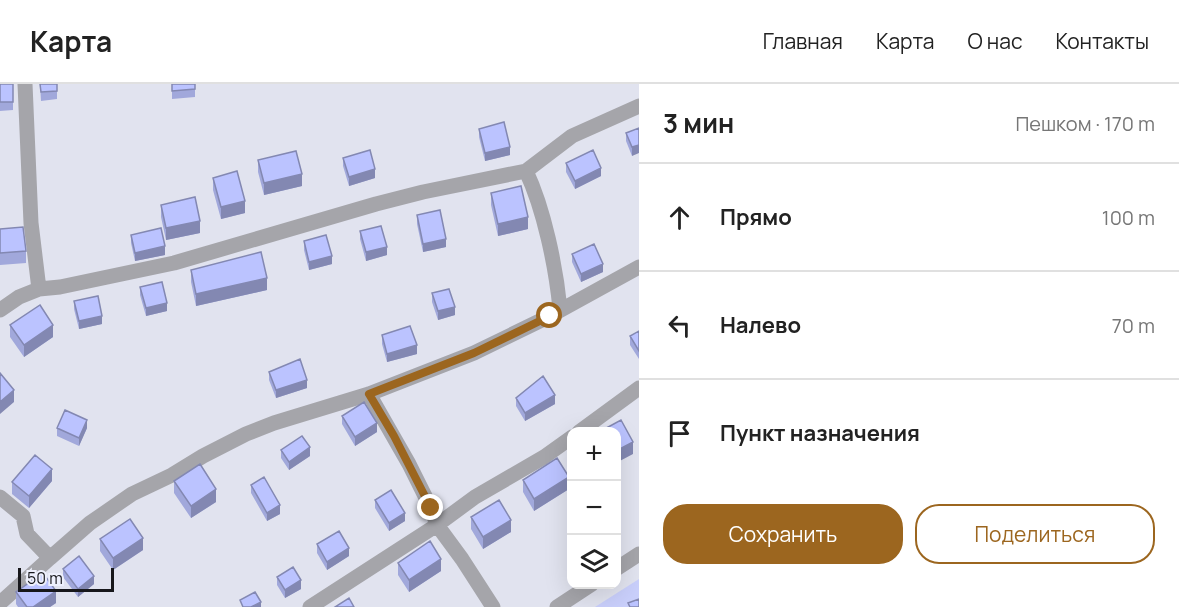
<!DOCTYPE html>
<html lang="ru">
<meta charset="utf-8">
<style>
:root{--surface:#fff;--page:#f6f6f6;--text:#222;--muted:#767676;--line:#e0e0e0;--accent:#9c661f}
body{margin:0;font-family:Manrope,sans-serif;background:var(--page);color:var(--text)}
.controls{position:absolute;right:18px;bottom:18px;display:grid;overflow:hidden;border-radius:12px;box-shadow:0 6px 24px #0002}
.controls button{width:54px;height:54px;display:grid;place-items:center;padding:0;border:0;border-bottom:2px solid var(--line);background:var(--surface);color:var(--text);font:30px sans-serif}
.scale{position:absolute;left:18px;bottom:15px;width:96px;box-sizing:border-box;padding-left:6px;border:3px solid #17171b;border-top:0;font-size:16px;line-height:21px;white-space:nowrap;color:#17171b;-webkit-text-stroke:4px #eef0fc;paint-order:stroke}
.stop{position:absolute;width:18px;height:18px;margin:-14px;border:4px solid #9c661f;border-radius:50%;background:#fff}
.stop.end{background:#9c661f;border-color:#fff;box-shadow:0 2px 6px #0008}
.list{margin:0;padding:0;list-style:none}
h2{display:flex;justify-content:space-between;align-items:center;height:78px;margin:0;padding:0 24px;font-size:26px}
h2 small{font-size:20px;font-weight:400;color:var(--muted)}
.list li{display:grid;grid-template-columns:39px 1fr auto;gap:18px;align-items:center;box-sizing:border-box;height:108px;padding:0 24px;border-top:2px solid var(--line)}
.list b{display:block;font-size:22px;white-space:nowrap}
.list em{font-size:20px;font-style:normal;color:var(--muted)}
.actions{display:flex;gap:12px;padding:18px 24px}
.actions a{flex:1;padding:14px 0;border:2px solid var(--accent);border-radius:24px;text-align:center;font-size:21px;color:var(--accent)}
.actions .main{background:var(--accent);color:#fff}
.icon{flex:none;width:33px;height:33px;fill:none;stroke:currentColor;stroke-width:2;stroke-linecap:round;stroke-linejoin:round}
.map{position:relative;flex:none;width:639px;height:523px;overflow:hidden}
header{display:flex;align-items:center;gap:36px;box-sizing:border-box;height:84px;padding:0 30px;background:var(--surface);border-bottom:2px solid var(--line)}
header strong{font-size:28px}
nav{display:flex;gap:33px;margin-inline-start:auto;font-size:21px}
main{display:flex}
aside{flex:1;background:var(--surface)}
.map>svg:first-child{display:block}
</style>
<header>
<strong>Карта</strong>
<nav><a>Главная</a><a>Карта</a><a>О нас</a><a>Контакты</a></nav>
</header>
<main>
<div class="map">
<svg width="639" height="523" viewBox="0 0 639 523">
<rect width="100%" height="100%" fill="#e1e3ef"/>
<path fill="#c9cffb" d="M 639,495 L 639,523 L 595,523 Z"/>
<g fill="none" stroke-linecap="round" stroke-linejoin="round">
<path stroke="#a5a5aa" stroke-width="15" d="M 25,0 L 31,139 L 39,205
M 526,87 C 544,125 556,183 560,225
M 0,226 L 19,213 L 39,205 L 60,203 L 174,179 L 376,120 L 423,108 L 526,87 L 572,52 L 639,22
M 369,310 L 409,380 L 431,424 L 437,441 L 462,475 L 493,523
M 579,348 L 639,304
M 0,413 L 23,432 L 27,450 L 50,474 L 0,519
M 50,474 L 90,439 L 132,410 L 172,391 L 203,372 L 246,350 L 274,339 L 369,310 L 474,269 L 550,232 L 639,183
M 616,485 L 639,470
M 310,523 L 437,441 L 475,413 L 544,373 L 572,353
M 557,523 L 592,500"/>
</g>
<path fill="#a1a8db" d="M 0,0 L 13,0 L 13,26 L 0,27 Z
M 40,0 L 57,0 L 57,15 L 41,17 Z
M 172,0 L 195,0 L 195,13 L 172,15 Z
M 639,44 L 632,72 L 626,57 L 626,49 Z
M 479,45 L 510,71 L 485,77 L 479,53 Z
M 343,74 L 375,94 L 349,102 L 343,82 Z
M 258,76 L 302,102 L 264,111 L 258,88 Z
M 566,79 L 601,92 L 575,105 L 566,88 Z
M 213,94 L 245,129 L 221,135 L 213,106 Z
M 491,109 L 528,145 L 498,152 L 491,121 Z
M 161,121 L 200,149 L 166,156 L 161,133 Z
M 417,131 L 446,163 L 423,168 L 417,140 Z
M 0,145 L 26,167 L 26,179 L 0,181 Z
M 360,147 L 387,171 L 366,177 L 360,155 Z
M 131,151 L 165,171 L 135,177 L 131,159 Z
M 304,157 L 332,180 L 309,186 L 304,166 Z
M 572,170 L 603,188 L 581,198 L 572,178 Z
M 191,186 L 267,206 L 196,222 L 191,198 Z
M 140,203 L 167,227 L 146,232 L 140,211 Z
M 432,209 L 455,231 L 438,236 L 432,218 Z
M 74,217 L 102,240 L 79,245 L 74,225 Z
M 10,241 L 53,253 L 24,273 L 10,253 Z
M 639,247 L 639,275 L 630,261 L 630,252 Z
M 382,251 L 417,270 L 387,278 L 382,260 Z
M 269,288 L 307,304 L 276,314 L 269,296 Z
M 516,314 L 555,320 L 525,337 L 516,322 Z
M 342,332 L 377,348 L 355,362 L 342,340 Z
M 57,344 L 87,344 L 79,362 L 57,352 Z
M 281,366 L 310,372 L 289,386 L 281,374 Z
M 523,396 L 569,405 L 534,427 L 523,408 Z
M 52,397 L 29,424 L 12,410 L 12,398 Z
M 174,397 L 216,418 L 191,434 L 174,409 Z
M 251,401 L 280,430 L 267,437 L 251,409 Z
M 375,416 L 405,437 L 389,447 L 375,424 Z
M 471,433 L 511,448 L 483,465 L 471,445 Z
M 100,455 L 143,466 L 113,486 L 100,467 Z
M 317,460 L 349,472 L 327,486 L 317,469 Z
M 398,479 L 441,487 L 409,508 L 398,491 Z
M 63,485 L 94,500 L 78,513 L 63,493 Z
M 277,493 L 301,505 L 285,514 L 277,501 Z
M 16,508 L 56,519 L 50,523 L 18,523 L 16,520 Z"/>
<path fill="#8388b2" d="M 639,61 L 639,69 L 632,72 L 632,63 Z
M 510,63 L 510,71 L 485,77 L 485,69 Z
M 601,84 L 601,92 L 575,105 L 575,97 Z
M 375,85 L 375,94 L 349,102 L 349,93 Z
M 302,90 L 302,102 L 264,111 L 264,99 Z
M 245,117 L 245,129 L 221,135 L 221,123 Z
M 528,133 L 528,145 L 498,152 L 498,140 Z
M 200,137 L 200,149 L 166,156 L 166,144 Z
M 446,155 L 446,163 L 423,168 L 423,160 Z
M 165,162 L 165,171 L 135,177 L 135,169 Z
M 387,163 L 387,171 L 366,177 L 366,168 Z
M 332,172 L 332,180 L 309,186 L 309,178 Z
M 603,180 L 603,188 L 581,198 L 581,190 Z
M 267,194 L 267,206 L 196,222 L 196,210 Z
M 167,219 L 167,227 L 146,232 L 146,224 Z
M 455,223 L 455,231 L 438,236 L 438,227 Z
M 102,232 L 102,240 L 79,245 L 79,237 Z
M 53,241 L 53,253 L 24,273 L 24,261 Z
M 417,261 L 417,270 L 387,278 L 387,270 Z
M 307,296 L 307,304 L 276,314 L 276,306 Z
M 14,306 L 14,318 L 0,330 L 0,318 Z
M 555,311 L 555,320 L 525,337 L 525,329 Z
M 87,336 L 87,344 L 79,362 L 79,354 Z
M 377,339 L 377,348 L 355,362 L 355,353 Z
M 633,358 L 633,370 L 616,379 L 616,367 Z
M 310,363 L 310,372 L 289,386 L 289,378 Z
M 52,385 L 52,397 L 29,424 L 29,412 Z
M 569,393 L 569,405 L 534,427 L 534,415 Z
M 216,405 L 216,418 L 191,434 L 191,422 Z
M 280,421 L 280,430 L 267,437 L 267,429 Z
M 405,429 L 405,437 L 389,447 L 389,439 Z
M 511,436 L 511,448 L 483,465 L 483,453 Z
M 143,454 L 143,466 L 113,486 L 113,474 Z
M 349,464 L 349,472 L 327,486 L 327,478 Z
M 441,475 L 441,487 L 409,508 L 409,496 Z
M 94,492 L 94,500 L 78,513 L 78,505 Z
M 301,496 L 301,505 L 285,514 L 285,506 Z
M 56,507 L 56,519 L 50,523 L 33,523 Z
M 261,518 L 261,523 L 251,523 Z"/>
<path fill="#bbc3ff" stroke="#8388b2" stroke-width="1.5" d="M 0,0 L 13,0 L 13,18 L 0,18 Z
M 40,0 L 57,0 L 57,7 L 41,8 Z
M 172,0 L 195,0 L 195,5 L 172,7 Z
M 504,38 L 510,63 L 485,69 L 479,45 Z
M 639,44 L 639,61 L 632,63 L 626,49 Z
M 370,66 L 375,85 L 349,93 L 343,74 Z
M 593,66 L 601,84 L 575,97 L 566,79 Z
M 296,67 L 302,90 L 264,99 L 258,76 Z
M 237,87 L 245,117 L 221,123 L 213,94 Z
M 521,102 L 528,133 L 498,140 L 491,109 Z
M 195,113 L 200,137 L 166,144 L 161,121 Z
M 440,126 L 446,155 L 423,160 L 417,131 Z
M 381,142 L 387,163 L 366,168 L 360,147 Z
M 23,143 L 26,167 L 0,169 L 0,145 Z
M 161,144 L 165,162 L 135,169 L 131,151 Z
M 326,151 L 332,172 L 309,178 L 304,157 Z
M 594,160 L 603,180 L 581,190 L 572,170 Z
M 261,168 L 267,194 L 196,210 L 191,186 Z
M 162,198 L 167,219 L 146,224 L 140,203 Z
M 449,205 L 455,223 L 438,227 L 432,209 Z
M 98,212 L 102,232 L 79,237 L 74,217 Z
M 40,221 L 53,241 L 24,261 L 10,241 Z
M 410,242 L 417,261 L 387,270 L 382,251 Z
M 639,247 L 639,267 L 630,252 Z
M 300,275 L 307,296 L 276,306 L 269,288 Z
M 0,289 L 14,306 L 0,318 Z
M 543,292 L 555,311 L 525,329 L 516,314 Z
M 364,318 L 377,339 L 355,353 L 342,332 Z
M 65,326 L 87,336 L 79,354 L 57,344 Z
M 621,336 L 633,358 L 616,367 L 616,348 L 599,348 Z
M 302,352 L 310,363 L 289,378 L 281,366 Z
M 35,371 L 52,385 L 29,412 L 12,398 Z
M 557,374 L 569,393 L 534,415 L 523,396 Z
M 200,380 L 216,405 L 191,422 L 174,397 Z
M 264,393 L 280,421 L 267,429 L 251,401 Z
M 391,406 L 405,429 L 389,439 L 375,416 Z
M 499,416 L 511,436 L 483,453 L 471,433 Z
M 130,435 L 143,454 L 113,474 L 100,455 Z
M 339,447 L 349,464 L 327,478 L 317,460 Z
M 430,457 L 441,475 L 409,496 L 398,479 Z
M 79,472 L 94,492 L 78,505 L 63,485 Z
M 293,483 L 301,496 L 285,506 L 277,493 Z
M 43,489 L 56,507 L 33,523 L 27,523 L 16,508 Z
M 255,508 L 261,518 L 251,523 L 243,523 L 240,516 Z
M 349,514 L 354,523 L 335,523 Z
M 639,515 L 639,523 L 630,523 L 628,519 Z"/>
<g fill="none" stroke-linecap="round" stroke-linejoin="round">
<path stroke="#9c661f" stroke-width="8" d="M 431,424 L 394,352 L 369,310 L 474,269 L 550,232"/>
</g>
</svg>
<div class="controls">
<button>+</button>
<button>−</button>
<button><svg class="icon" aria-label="layers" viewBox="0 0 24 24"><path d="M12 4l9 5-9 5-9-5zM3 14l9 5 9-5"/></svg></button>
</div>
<div class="scale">50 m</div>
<div class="stop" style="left:550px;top:232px"></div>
<div class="stop end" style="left:431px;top:424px"></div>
</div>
<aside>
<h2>3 мин<small>Пешком · 170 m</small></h2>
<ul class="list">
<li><svg class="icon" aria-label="ahead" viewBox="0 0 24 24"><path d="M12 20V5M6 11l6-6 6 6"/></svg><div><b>Прямо</b></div><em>100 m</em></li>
<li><svg class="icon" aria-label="left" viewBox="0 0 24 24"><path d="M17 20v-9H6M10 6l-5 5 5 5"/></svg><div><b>Налево</b></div><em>70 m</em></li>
<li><svg class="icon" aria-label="arrive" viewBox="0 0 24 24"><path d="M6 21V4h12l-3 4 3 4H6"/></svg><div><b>Пункт назначения</b></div></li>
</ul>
<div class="actions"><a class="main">Сохранить</a><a>Поделиться</a></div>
</aside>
</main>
